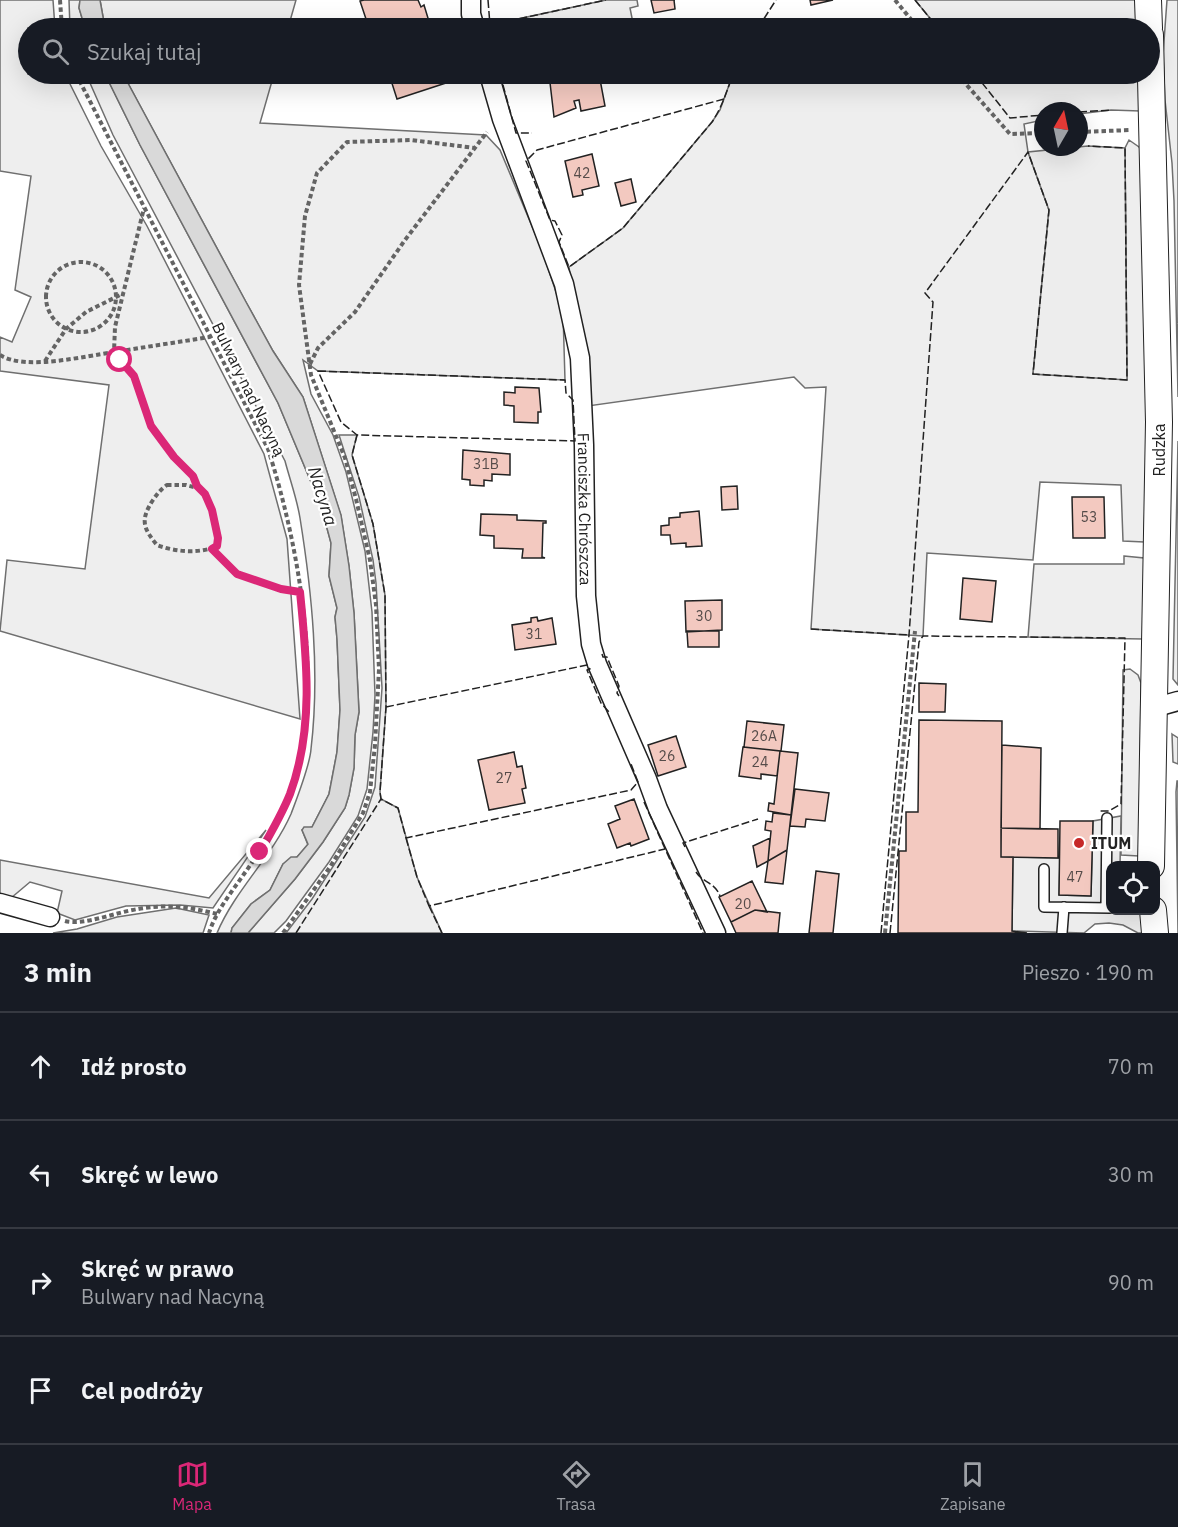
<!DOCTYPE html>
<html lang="pl">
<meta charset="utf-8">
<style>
:root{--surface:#171b24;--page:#242831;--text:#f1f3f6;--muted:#9ea1a6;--line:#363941;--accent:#db2777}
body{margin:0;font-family:"IBM Plex Sans",sans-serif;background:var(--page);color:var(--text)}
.controls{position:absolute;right:18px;bottom:18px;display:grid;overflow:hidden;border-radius:12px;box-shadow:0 6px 24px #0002}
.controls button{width:54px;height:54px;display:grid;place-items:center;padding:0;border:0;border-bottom:2px solid var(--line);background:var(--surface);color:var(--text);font:30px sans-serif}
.compass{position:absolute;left:1034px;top:102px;width:54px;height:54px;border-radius:50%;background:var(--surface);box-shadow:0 6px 24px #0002;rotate:9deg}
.stop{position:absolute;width:18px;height:18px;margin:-14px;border:4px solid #db2777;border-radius:50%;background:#fff}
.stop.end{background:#db2777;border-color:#fff;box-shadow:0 2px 6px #0008}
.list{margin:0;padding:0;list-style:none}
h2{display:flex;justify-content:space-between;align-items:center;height:78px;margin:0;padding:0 24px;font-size:26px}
h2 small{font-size:20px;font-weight:400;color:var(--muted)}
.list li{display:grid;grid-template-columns:39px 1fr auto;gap:18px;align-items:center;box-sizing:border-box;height:108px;padding:0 24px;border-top:2px solid var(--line)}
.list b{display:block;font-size:22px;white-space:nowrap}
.list p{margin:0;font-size:20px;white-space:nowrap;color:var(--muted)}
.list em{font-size:20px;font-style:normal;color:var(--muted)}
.icon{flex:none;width:33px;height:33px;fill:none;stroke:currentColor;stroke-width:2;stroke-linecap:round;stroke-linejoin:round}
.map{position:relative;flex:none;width:1178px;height:933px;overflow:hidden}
.search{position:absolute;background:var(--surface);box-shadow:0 6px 24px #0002;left:18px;right:18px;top:18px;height:66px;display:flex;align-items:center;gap:15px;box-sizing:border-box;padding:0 21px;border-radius:33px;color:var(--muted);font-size:22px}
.sheet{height:510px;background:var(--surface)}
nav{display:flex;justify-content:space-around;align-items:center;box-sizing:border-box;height:84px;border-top:2px solid var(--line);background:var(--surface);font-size:16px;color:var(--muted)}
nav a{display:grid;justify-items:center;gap:3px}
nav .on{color:var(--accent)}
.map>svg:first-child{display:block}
</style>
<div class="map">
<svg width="1178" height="933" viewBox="0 0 1178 933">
<rect width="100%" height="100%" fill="#fff"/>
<path fill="#eee" stroke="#6f6f6f" stroke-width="1.5" d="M 0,0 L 53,0 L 55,28 L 28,28 L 28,74 L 65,74 L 101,146 L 147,226 L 264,454 L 287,539 L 300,719 L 0,631 L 7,560 L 85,569 L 109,385 L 0,371 L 0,337 L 12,342 L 31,297 L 15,290 L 31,176 L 0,171 Z
M 69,0 L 80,0 L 79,8 L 85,28 L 70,28 Z
M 100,0 L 296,0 L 288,28 L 105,28 Z
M 606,0 L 637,0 L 638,6 L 630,8 L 634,28 L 490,28 L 490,25 Z
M 915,0 L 1136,0 L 1137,28 L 938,28 Z
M 1167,0 L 1178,0 L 1178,397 L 1174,201 L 1172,163 L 1165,100 L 1163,55 Z
M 86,74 L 105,74 L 140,145 L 278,403 L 321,506 L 331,543 L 329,576 L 337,608 L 335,617 L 337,639 L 340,710 L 337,752 L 329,794 L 312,827 L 302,830 L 308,845 L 297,857 L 283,864 L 270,890 L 251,904 L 232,928 L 231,933 L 217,933 C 235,890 272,857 291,814 C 297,798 310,765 311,749 C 320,673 312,593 300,518 C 297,499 290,480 285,461 L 113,135 Z
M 123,74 L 274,74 L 260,123 L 486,135 L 500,150 L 542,250 L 563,313 L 565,380 L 318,371 L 303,360 L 311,394 L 333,435 L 346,472 L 365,551 L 372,612 L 375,695 L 373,732 L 367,789 L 358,816 L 329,862 L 286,921 L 274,933 L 248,933 L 295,879 L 323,842 L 345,808 L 349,795 L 354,768 L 355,735 L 359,712 L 354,613 L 349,566 L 341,516 L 303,397 L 273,351 L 246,302 Z
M 733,74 L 1139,74 L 1140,111 L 1111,110 L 1079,114 L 1079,111 L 1043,111 L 1043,120 L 1024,124 L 1028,152 L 1049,210 L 1033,374 L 1127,379 L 1125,148 L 1129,140 L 1139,147 L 1141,150 L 1147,431 L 1144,542 L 1123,541 L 1121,485 L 1040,482 L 1033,560 L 927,553 L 923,636 L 811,629 L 826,387 L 805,388 L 794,377 L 588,406 L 569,267 L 623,228 L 712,122 L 720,110 Z
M 339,435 L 357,435 L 352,455 L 373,524 L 385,595 L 386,707 L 380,792 L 381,799 L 398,808 L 417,877 L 442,933 L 286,933 L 312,899 L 365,817 L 375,787 L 382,688 L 376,583 L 373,560 L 359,497 Z
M 1178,441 L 1178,685 L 1173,679 Z
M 1124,556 L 1144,558 L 1143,639 L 1028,637 L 1034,564 L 1124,564 Z
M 1130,669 L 1138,675 L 1141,683 L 1139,856 L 1121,855 L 1123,670 Z
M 266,830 L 213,908 L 180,905 L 126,906 L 75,920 L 57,913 L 62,891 L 30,882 L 11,898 L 0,895 L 0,860 L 209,898 Z
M 176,908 L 209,915 L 203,933 L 53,933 L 77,929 L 117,917 Z"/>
<path fill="#ededed" stroke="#6f6f6f" stroke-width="1.5" d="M 1088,146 L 1125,148 L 1127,380 L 1033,374 L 1049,210 L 1028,152 Z
M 1172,734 L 1178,738 L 1178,764 L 1173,762 Z
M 1177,781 L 1178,781 L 1178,933 L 1176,792 Z
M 1121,816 L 1120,865 L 1110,866 L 1110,910 L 1141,911 L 1143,933 L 1138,933 L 1123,925 L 1109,923 L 1095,924 L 1084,933 L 1012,931 L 1013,857 L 1060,858 L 1059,895 L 1091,896 L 1093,821 Z"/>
<path fill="#d9d9d9" stroke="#6f6f6f" stroke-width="1.5" d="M 80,0 L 100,0 L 105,28 L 85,28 L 79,8 Z
M 105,74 L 123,74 L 246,302 L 273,351 L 303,397 L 341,515 L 349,566 L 354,613 L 359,712 L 355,735 L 354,768 L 349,795 L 345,808 L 323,842 L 295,879 L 248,933 L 231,933 L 232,928 L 251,904 L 270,890 L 283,864 L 291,857 L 297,857 L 308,844 L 302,830 L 304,827 L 312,827 L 329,794 L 337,752 L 340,710 L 337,639 L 335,617 L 337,608 L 329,576 L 331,543 L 321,506 L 278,403 L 140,145 Z"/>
<path fill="#f3c9c0" stroke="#222" stroke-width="1.5" d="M 364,0 L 418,0 L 421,7 L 424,5 L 431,28 L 369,28 L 360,1 Z
M 651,0 L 675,0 L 674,0 L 675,9 L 654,13 Z
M 810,0 L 833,0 L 811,5 Z
M 389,74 L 446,74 L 449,82 L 397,99 Z
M 549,74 L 599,74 L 605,106 L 581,111 L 579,100 L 574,101 L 576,108 L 554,117 Z
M 592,154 L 599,186 L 582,190 L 583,195 L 573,197 L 565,161 Z
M 631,179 L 636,202 L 621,206 L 615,183 Z
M 515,387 L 539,388 L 541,412 L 538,412 L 538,423 L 514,422 L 514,406 L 504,405 L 504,392 L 515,393 Z
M 463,450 L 510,454 L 510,475 L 492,474 L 492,481 L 484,480 L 484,486 L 470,485 L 470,480 L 462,479 Z
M 737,486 L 738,509 L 722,510 L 721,487 Z
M 1072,497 L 1104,497 L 1105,538 L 1073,538 Z
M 699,511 L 702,546 L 686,547 L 686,543 L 671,544 L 670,535 L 661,535 L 661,526 L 669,525 L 669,518 L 680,517 L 680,513 Z
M 481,514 L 517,515 L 517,520 L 546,521 L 546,523 L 543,523 L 542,557 L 545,558 L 522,558 L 523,549 L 494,548 L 494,536 L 480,535 Z
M 963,578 L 996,581 L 992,622 L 960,619 Z
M 722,600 L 722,630 L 686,632 L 685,601 Z
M 537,617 L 538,621 L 552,618 L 556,644 L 515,650 L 512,625 L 531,622 L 531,618 Z
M 687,631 L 719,631 L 719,647 L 688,647 Z
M 919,683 L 946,684 L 945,712 L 919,712 Z
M 919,720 L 1002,721 L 1001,857 L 1013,857 L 1012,931 L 1027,933 L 898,933 L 899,851 L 906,851 L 906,812 L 918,812 Z
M 747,721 L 784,725 L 781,751 L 744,747 Z
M 676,736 L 686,767 L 658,776 L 648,745 Z
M 1002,745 L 1041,748 L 1040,829 L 1001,828 Z
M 743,747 L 780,751 L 777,776 L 761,774 L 761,779 L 739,776 Z
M 780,751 L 798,753 L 791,815 L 768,811 L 769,803 L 774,804 Z
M 514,752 L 517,767 L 522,766 L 526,788 L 522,789 L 525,803 L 489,810 L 478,760 Z
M 795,789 L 829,793 L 825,821 L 806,819 L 805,827 L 790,826 Z
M 634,799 L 649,839 L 631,846 L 630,843 L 617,848 L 608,824 L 620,819 L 615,806 Z
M 773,813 L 791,815 L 787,850 L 768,861 L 771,831 L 765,830 L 766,821 L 772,822 Z
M 1060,821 L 1093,821 L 1091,896 L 1059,895 Z
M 1001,828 L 1058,829 L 1058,858 L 1001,857 Z
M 770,838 L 768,861 L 757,867 L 753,846 Z
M 787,850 L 783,884 L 765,882 L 768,861 Z
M 816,871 L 839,874 L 833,933 L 809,933 Z
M 752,881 L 767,912 L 755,910 L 731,922 L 719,897 Z
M 755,910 L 780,913 L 778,933 L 736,933 L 731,922 Z"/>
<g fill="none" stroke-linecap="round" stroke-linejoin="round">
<defs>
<path id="lane" d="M 1044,869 L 1044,907 L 1110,908
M 1106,908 L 1107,818
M 1062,933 L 1064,907"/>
<g id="street">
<path d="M 471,0 L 471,14 L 475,28"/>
<path id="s1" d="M 489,74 L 502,119 L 564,284 L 580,358 L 584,445 L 586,596 L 591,644 L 597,664 L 647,779 L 658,809 L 716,933"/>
<path d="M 1153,708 L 1178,701"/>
<path d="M 0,903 L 50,917"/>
</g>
<path id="secondary" d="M 1148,0 L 1149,28
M 1150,35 L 1159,422 L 1151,866
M 1153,910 L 1155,933"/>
</defs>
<use href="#lane" stroke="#222" stroke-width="12"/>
<use href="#street" stroke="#222" stroke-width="21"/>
<use href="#secondary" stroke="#222" stroke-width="28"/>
<path stroke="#646464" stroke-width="4" stroke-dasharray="4.5 3" stroke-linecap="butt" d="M 60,0 L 62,28
M 895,0 L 918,28
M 76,74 L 268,449 C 300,548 330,711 284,808 C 273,831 259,853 244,874 C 231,893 216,911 209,933
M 957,74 L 1010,134 L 1043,133
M 1079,132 L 1131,130
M46 297a35 35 0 1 1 70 0a35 35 0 1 1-70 0Z
M 0,355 C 25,371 85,356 114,352 L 115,327 L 144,208
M 45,361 L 66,329 L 86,312 L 124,293
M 310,364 L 318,348 L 355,312 L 405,240 L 487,132
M 167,485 L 186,485 L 201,489 C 212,503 218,528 217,546 C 200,554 175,552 157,545 C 143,528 140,520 153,500 C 157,494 161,489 167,485 Z
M 197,486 L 193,476 L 174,457 L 151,426 L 134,376 L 114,352 L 210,337
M 212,549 L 237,574 L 281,589 L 300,593
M 65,921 C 83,926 117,912 138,909 C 165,904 190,907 217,914
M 283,933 L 330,867 L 363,813 L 370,792 L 375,745 L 379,669 L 376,605 L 370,560 L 356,499 L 345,458 L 311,375 L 299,285 L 305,216 L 317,173 L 347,142 L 411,140 L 475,148
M 885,933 L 915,631"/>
<use href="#lane" stroke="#fff" stroke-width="9"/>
<use href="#street" stroke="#fff" stroke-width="18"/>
<use href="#secondary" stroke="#fff" stroke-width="26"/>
<path stroke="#222" stroke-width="1.5" stroke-dasharray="8 3" stroke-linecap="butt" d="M 488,0 L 490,25 L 606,0
M 915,0 L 938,28
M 758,28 L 776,0
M 500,74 L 516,133 L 532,133
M 975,74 L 1010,118 L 1043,115
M 724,99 L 537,150 L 526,161 L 550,220 L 555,221 L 562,235 L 559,242 L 569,267 L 623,228 L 712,122 C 722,107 727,91 733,74
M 1079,112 L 1111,110
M 318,371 L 565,380 L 566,393 L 573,400 L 575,441 L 357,435 L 341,422 Z
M 357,435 L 352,455 L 373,524 L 385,595 L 386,707 L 380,792 L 381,799 L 398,808 L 406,838 L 631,790 L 638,782 L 631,764
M 811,629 L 909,635
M 602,654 L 603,657 L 607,657 L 619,686 L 617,693 L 619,696
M 386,707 L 587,665 L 590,669 L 587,670 L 601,703 L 609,712
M 644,802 L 703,933
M 406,838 L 417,877 L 429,906 L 665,849
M 685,847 L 683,843 L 758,819
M 696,872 C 703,883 715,882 720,896
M 429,906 L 442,933
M 296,933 L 381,799
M 881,933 L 909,635 L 933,302 L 925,293 L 1028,152 L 1049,210 L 1033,374 L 1127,380 L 1125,148 L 1088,146
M 890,933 L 919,642 L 923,636 L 1125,638 L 1121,804 L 1109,811 L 1100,811"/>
</g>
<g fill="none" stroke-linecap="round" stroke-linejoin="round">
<path stroke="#db2777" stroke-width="8" d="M 120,360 L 134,376 L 151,426 L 174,457 L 193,476 L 197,486 L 205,494 L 212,510 L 218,538 L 217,546 L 212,549 L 237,574 L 281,589 L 300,592 C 307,661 314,729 290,794 C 282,814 271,833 260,852"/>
</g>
<circle fill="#c62828" stroke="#fff" stroke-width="2" cx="1079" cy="843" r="6"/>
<g text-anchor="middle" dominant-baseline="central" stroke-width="4.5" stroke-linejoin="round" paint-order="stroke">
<g font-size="14" fill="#564c4a">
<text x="582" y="173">42</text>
<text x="486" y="464">31B</text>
<text x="1089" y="517">53</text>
<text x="704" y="616">30</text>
<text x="534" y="634">31</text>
<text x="764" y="736">26A</text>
<text x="667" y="756">26</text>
<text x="760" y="762">24</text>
<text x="504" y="778">27</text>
<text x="1075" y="877">47</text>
<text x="743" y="904">20</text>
</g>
<g font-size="16" fill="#222" stroke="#fff">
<text transform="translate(249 389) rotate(64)">Bulwary nad Nacyną</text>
<text transform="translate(1159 450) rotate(-90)">Rudzka</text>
<text stroke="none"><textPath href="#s1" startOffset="450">Franciszka Chrószcza</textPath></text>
</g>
<g font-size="16" font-weight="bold" fill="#222" stroke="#fff" text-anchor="start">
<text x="1091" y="843">ITUM</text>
</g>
<g font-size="18" font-style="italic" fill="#222" stroke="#fff">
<text transform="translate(323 496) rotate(73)">Nacyna</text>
</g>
</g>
</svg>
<div class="controls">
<button><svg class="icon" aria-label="locate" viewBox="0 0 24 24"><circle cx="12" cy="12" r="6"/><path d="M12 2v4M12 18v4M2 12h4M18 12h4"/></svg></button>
</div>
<svg class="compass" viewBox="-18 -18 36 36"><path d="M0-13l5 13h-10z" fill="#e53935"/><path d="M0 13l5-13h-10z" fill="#9ea1a6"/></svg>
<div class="stop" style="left:120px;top:360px"></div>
<div class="stop end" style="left:260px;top:852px"></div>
<div class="search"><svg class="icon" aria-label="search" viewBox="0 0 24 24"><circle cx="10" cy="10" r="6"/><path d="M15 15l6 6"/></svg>Szukaj tutaj</div>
</div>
<section class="sheet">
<h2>3 min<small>Pieszo · 190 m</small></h2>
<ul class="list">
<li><svg class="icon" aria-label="ahead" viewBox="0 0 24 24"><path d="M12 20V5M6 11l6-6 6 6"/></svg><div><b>Idź prosto</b></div><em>70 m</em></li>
<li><svg class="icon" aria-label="left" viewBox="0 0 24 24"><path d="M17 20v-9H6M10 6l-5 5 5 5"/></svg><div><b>Skręć w lewo</b></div><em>30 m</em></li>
<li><svg class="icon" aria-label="right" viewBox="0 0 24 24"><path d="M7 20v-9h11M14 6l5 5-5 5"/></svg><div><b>Skręć w prawo</b><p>Bulwary nad Nacyną</p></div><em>90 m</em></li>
<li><svg class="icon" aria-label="arrive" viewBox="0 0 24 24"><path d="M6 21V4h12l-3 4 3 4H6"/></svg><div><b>Cel podróży</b></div></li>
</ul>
</section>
<nav>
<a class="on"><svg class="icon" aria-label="map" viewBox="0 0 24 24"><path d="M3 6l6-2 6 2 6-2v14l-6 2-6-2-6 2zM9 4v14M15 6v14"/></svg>Mapa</a>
<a><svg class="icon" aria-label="directions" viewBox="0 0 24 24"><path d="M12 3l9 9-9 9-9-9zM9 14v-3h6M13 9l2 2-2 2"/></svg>Trasa</a>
<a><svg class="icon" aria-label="saved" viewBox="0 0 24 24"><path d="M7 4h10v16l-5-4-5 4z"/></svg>Zapisane</a>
</nav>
